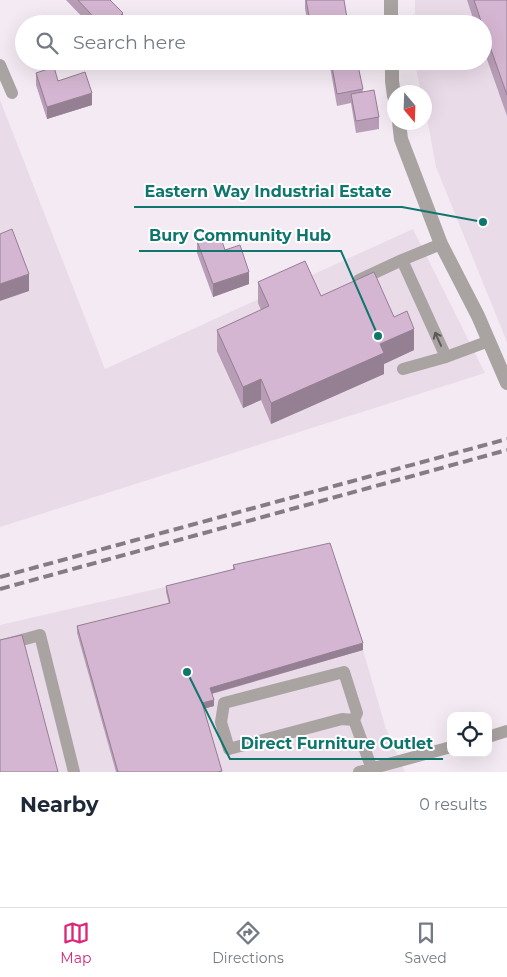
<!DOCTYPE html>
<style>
:root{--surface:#fff;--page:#f6f6f7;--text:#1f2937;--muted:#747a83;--line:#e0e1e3;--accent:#db2777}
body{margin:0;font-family:Montserrat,sans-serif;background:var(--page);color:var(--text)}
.controls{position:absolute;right:15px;bottom:15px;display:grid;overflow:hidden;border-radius:10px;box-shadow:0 5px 20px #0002}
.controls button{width:45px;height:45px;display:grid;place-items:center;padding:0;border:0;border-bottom:1px solid var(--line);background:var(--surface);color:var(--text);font:25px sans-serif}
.compass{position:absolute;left:387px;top:85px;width:45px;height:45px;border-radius:50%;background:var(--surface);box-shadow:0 5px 20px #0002;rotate:161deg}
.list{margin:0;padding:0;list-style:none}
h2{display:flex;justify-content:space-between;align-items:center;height:65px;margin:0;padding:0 20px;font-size:21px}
h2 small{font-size:16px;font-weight:400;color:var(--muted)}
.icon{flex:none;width:28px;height:28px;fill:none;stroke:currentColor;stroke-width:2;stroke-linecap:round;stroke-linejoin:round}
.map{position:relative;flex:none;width:507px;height:772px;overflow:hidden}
.search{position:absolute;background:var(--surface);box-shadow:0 5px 20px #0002;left:15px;right:15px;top:15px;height:55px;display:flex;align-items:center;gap:12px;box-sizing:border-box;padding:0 18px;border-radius:28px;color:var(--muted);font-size:19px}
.sheet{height:135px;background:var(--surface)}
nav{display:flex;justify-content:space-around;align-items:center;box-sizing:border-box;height:70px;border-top:1px solid var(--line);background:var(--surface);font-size:14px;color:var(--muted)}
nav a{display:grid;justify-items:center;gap:2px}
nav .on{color:var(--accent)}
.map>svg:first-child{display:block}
</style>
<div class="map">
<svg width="507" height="772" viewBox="0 0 507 772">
<rect width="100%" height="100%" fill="#f4eaf3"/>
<path fill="#eadbe9" d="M 415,0 L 507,0 L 507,342 L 436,167 L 425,108 L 424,92 L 421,92 L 415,64 L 415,61 L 483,61 L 483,24 L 415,24 Z
M 0,100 L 105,369 L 413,229 L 485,373 L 0,527 Z
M 330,549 L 363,650 L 386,729 L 405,772 L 0,772 L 0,625 Z"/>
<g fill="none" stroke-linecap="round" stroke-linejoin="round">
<path stroke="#a9a3a2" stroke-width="12" d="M 0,65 L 12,93
M 441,244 L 402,260 L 446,357 L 489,341
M 359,280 L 402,260
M 403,369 L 446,357
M 0,646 L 40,635 L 74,772
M 354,720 L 342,719 L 229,749 L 221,722 L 224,703 L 344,672 L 357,713 L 354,720 L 372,769
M 488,737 L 507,731
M 359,772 L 451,747"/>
<path stroke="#a9a3a2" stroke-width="14" d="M 391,0 L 391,24
M 392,61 L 392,81 L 394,96
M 399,122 L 401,139 L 441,244 L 478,316 L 507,383"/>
<path stroke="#837d83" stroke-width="4" stroke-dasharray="10 5" stroke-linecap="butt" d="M 0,577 L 507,439
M 0,589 L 507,450"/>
</g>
<path fill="#b79db5" d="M 66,0 L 110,0 L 123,24 L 89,24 Z
M 305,0 L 344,0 L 347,18 L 351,24 L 308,24 L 305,9 Z
M 467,0 L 507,0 L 507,116 L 483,48 L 483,24 L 475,24 Z
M 329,61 L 357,61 L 363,92 L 379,117 L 379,129 L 356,133 L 351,103 L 337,106 Z
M 36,73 L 58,81 L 92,105 L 47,119 L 36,85 Z
M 197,241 L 225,250 L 249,284 L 213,297 L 197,253 Z
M 258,282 L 321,296 L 394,317 L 414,350 L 384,364 L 384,374 L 271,424 L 261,400 L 243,408 L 217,351 L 217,330 L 261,310 L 258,303 Z
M 233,565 L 363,650 L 212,694 L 214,706 L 204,709 L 222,772 L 116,772 L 77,633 L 77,626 L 169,604 L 166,592 L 166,586 L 233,570 Z"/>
<path fill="#957f93" d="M 123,13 L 123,24 L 112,24 Z
M 92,93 L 92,105 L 47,119 L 47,107 Z
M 249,272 L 249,284 L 213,297 L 213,284 Z
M 29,274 L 29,291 L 0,301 L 0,284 Z
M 414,329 L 414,350 L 384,364 L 384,374 L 271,424 L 271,403 L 380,344 Z
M 261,379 L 261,400 L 243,408 L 243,387 Z
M 363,643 L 363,650 L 210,694 L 210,688 Z
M 214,700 L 214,706 L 202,709 L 202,703 Z"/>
<path fill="#d5b6d2" stroke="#957f93" d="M 78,0 L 110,0 L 123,13 L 112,24 L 100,24 Z
M 306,0 L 344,0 L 347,18 L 349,18 L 351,24 L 324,24 L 324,19 L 310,21 Z
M 474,0 L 507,0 L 507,95 L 483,27 L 483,24 L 482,24 Z
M 331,61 L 357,61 L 363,89 L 337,94 Z
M 54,67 L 58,81 L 85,72 L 92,93 L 47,107 L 36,73 Z
M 374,90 L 379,117 L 356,121 L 351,94 Z
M 12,229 L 29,274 L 0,284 L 0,234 Z
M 219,233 L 225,250 L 240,245 L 249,272 L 213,284 L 197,241 Z
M 305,261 L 321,296 L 374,272 L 394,317 L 407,311 L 414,329 L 380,344 L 384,353 L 271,403 L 261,379 L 243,387 L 217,330 L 269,306 L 258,282 Z
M 330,543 L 363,643 L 210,688 L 214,700 L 202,703 L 222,771 L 218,772 L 118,772 L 77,626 L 170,603 L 166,586 L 235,569 L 233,565 Z
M 22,635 L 58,772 L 0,772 L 0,640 Z"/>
<defs><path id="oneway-shaft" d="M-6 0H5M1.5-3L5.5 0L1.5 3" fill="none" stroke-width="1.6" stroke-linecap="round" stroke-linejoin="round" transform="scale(1.25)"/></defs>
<use stroke="#5d595b" href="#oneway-shaft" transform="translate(438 339) rotate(-114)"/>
<path fill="none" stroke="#0f766e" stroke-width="2" d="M483 222L402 207H134M378 336L341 251H139M187 672L230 759H443"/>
<g fill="#0f766e" stroke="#fff" stroke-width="2">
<circle cx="483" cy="222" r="5"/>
<circle cx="378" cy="336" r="5"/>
<circle cx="187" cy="672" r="5"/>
</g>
<g font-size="16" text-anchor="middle" font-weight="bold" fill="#0f766e" stroke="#fff" stroke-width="4" stroke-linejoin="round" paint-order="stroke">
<text x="268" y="197">Eastern Way Industrial Estate</text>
<text x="240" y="241">Bury Community Hub</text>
<text x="337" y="749">Direct Furniture Outlet</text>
</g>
</svg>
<div class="controls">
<button><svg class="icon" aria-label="locate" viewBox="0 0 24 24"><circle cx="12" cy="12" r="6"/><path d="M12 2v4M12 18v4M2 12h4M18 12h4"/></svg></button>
</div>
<svg class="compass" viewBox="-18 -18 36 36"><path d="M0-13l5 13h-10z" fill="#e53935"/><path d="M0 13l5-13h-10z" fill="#747a83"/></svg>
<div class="search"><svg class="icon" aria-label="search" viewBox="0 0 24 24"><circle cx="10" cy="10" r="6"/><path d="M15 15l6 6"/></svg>Search here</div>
</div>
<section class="sheet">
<h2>Nearby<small>0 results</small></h2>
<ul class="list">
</ul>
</section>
<nav>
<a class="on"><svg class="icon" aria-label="map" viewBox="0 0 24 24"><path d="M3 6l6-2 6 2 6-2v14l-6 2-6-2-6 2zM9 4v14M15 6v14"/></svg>Map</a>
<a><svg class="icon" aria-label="directions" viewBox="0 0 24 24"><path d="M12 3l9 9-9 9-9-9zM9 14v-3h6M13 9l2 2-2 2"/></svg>Directions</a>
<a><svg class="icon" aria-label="saved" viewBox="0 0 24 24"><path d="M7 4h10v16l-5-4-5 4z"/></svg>Saved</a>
</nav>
